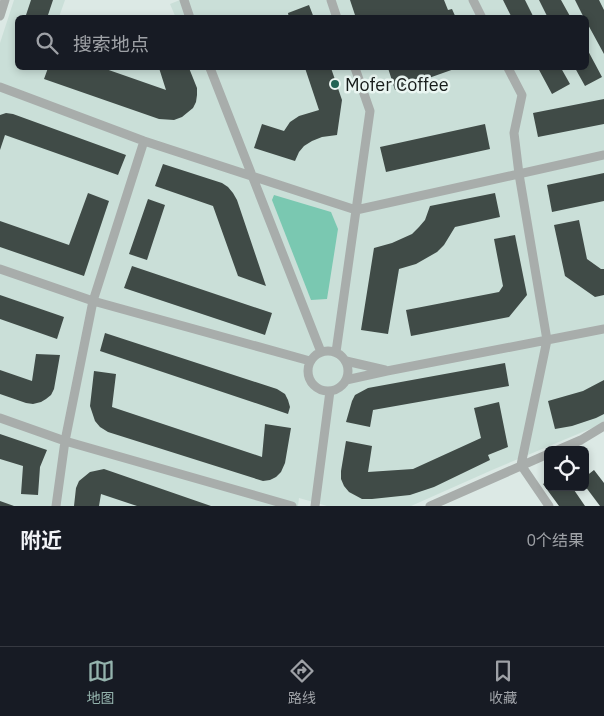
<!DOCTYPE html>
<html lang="zh">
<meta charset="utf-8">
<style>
:root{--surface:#171b24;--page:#242831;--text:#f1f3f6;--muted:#9ea1a6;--line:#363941;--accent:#94b3ad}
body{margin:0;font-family:"IBM Plex Sans","Noto Sans SC",sans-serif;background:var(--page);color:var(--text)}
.controls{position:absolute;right:15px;bottom:15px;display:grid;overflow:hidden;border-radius:8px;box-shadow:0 2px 8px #0003}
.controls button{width:45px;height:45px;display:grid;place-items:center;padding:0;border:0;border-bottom:1px solid var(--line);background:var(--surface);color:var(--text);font:25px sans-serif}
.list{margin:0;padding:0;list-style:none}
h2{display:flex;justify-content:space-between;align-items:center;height:65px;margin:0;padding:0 20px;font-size:21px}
h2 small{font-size:16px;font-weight:400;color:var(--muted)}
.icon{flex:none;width:28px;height:28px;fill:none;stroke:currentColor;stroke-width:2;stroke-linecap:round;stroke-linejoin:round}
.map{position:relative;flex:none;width:604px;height:506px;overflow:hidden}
.search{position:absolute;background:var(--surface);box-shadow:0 2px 8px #0003;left:15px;right:15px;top:15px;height:55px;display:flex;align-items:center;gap:12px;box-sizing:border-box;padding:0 18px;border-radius:8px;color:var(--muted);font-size:19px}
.sheet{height:140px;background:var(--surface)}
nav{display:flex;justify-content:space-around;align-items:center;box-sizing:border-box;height:70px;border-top:1px solid var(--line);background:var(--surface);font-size:14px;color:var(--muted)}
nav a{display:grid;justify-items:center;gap:2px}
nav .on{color:var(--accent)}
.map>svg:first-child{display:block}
</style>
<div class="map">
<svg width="604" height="506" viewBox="0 0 604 506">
<rect width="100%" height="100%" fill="#dce9e5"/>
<path fill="#cadfd8" d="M 14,0 L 65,0 L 59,17 L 18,18 L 18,68 L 586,68 L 586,18 L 176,18 L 170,4 L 180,0 L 604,0 L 604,421 L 597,426 L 492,470 L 411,506 L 327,506 L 299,498 L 298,506 L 0,506 L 0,43 Z"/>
<path fill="#7ac8b1" d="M 274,195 L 331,212 L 338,229 L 327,299 L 311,300 L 272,200 Z"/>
<path fill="#404b47" d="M 31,0 L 53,0 L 47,18 L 25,18 Z
M 350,0 L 444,0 L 448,10 L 452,9 L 456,18 L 356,18 Z
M 503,0 L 525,0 L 534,18 L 512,18 Z
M 539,0 L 561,0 L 571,18 L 548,18 Z
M 575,0 L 599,0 L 604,10 L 604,54 L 586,21 L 586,18 L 584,18 Z
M 309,5 L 314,18 L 289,18 L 288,13 Z
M 586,47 L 602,77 L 585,86 L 575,68 L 586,68 Z
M 48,68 L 103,68 L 166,90 L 159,68 L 189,68 L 197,88 L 197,95 L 196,102 L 193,108 L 182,117 L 174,120 L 159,119 L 44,79 Z
M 305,68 L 331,68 L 342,100 L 337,135 L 322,137 L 312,141 L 304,146 L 299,152 L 295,161 L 254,148 L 262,124 L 284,131 L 290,122 L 299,116 L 319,110 Z
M 388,68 L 457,68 L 395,90 Z
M 538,68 L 561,68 L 570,84 L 552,94 Z
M 604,99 L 604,124 L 538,137 L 533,113 Z
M 6,113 L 13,114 L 126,155 L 118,175 L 5,135 L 0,150 L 0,115 Z
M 485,124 L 490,149 L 386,172 L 380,147 Z
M 163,164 L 222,183 L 228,187 L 233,193 L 237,200 L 266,286 L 238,276 L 213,206 L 155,186 Z
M 604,173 L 604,201 L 552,212 L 547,185 Z
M 88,193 L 109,201 L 84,276 L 0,247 L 0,221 L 69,245 Z
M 495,193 L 500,217 L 455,227 L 444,245 L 437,252 L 416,264 L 399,269 L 388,334 L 361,330 L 374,248 L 392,243 L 412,234 L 419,227 L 425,220 L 430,206 Z
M 148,199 L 165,205 L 147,260 L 129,254 Z
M 579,220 L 587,259 L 601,269 L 604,269 L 604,295 L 595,297 L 565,276 L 554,225 Z
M 515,235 L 527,295 L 509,317 L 411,336 L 406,310 L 499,292 L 503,286 L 494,239 Z
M 132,266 L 272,313 L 265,335 L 124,288 Z
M 0,295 L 64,317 L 57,339 L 0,319 Z
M 105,333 L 277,389 L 285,394 L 288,400 L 290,407 L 288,414 L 100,351 Z
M 36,354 L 60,355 L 54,389 L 51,395 L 46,399 L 41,402 L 33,404 L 26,403 L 0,394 L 0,370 L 32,381 Z
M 505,363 L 509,386 L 373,410 L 370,427 L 346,422 L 352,401 L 355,395 L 368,388 Z
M 94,371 L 116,374 L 112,407 L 262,457 L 265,424 L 291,428 L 285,463 L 281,472 L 276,477 L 270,480 L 263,481 L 108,432 L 100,427 L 95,421 L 90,406 Z
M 604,380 L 604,414 L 596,418 L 572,426 L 555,429 L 548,401 L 583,391 Z
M 499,402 L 508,447 L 488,455 L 490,460 L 434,487 L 410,495 L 372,499 L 362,499 L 349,492 L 344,486 L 341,479 L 341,471 L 346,441 L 372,446 L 368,472 L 413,469 L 481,438 L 474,408 Z
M 0,434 L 47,450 L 40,467 L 38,495 L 21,494 L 23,466 L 0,459 Z
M 104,469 L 211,506 L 137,506 L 101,494 L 99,506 L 74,506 L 76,488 L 79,481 L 90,472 Z
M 594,470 L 604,483 L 604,506 L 600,506 L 585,486 L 585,477 Z
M 548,481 L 548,487 L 572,487 L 585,506 L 559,506 L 543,484 Z
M 0,501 L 14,506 L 0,506 Z"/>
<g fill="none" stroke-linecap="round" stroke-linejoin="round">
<path stroke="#a8adab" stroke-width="9" d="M 184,0 L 190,18
M 331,0 L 337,18
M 473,0 L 482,18
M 0,16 L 5,0
M 210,68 L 321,352
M 508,68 L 522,95 L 514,133 L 519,174 L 547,340 L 521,465 L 549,506
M 0,87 L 144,141 L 356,210 L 604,155
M 0,269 L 93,301 L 310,361
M308 371a20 20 0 1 1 40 0a20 20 0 1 1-40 0Z
M 336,352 L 370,111 L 355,68
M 346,361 L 385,370
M 346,380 L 387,371 L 604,329
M 0,418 L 65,441 L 292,506
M 558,450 L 581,440 L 604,426
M 56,506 L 65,441 L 93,301 L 144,141
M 315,506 L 330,391
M 430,506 L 548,454"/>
</g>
<circle fill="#226454" stroke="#eaf6f2" stroke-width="2" cx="335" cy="84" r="5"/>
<g text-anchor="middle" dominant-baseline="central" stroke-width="5" stroke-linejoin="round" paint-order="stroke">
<g font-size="18" fill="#171c1a" stroke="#eaf6f2" text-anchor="start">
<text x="345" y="84">Mofer Coffee</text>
</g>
</g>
</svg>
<div class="controls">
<button><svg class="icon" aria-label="locate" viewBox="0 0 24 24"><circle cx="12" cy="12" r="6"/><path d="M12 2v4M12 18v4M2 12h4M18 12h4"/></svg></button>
</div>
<div class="search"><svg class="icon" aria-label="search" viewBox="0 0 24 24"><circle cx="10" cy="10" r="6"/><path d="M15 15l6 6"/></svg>搜索地点</div>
</div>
<section class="sheet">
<h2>附近<small>0个结果</small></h2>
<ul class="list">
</ul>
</section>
<nav>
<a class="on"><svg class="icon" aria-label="map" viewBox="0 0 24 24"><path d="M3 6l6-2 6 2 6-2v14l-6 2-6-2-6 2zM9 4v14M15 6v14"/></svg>地图</a>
<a><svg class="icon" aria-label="directions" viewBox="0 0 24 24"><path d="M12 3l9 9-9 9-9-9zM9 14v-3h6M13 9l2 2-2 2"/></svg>路线</a>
<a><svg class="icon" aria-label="saved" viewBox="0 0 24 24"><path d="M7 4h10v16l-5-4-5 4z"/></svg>收藏</a>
</nav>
